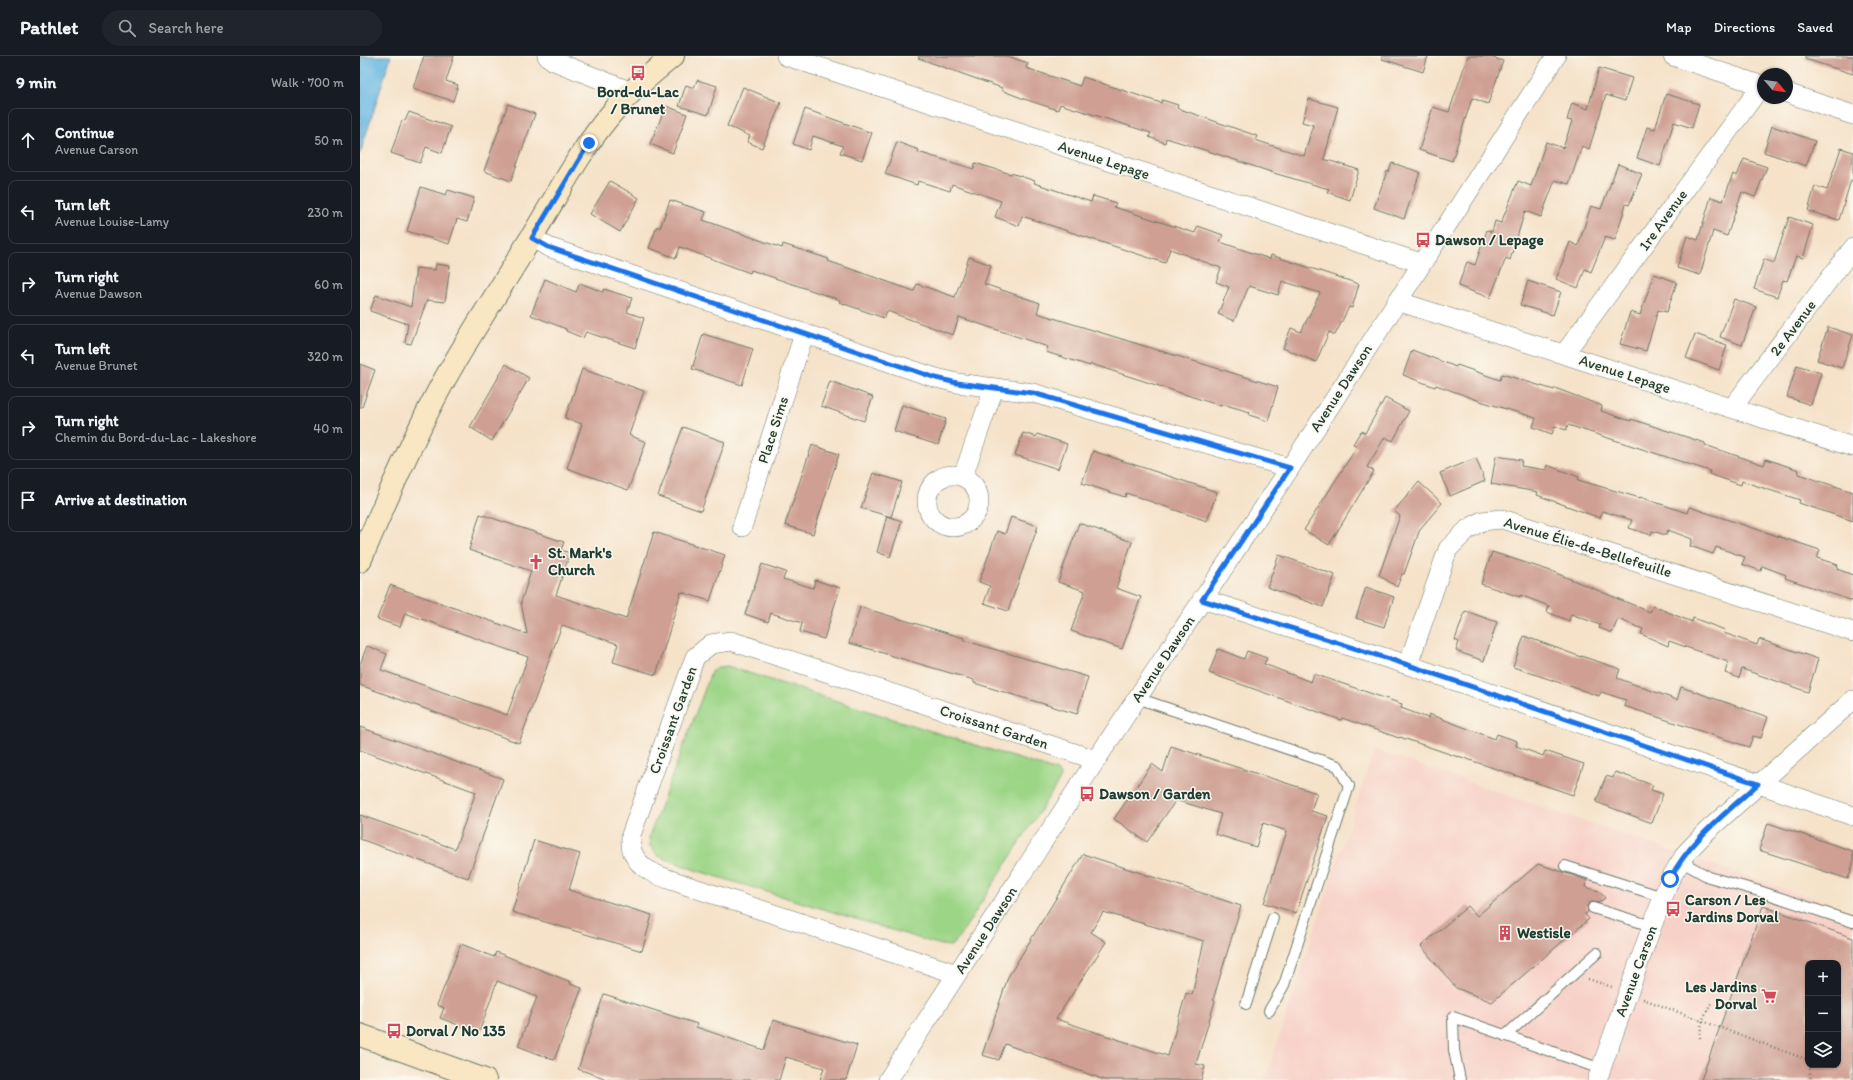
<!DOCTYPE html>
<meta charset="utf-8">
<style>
:root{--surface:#171b24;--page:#20242c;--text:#f1f3f6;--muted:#9ea1a6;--line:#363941}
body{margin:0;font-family:Itim,sans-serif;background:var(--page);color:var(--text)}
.controls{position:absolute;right:12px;bottom:12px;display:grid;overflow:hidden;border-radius:8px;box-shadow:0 1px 3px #0004}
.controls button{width:36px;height:36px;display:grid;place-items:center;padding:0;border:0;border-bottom:1px solid var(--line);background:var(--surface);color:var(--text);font:20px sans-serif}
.compass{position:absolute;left:1397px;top:12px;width:36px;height:36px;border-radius:50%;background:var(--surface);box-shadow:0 1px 3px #0004;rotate:119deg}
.stop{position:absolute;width:12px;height:12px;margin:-9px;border:3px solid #1a73e8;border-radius:50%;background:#fff}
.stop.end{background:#1a73e8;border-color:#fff;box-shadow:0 1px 4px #0008}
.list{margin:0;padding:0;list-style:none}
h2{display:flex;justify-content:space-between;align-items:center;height:52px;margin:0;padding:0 16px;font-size:17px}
h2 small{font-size:13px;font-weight:400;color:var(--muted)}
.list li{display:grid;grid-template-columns:26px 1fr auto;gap:12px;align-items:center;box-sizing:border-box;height:64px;margin:0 8px 8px;padding:0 8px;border:1px solid var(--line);border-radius:8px}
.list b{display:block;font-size:15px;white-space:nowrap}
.list p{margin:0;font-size:13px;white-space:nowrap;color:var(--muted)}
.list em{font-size:13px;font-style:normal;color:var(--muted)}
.icon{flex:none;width:22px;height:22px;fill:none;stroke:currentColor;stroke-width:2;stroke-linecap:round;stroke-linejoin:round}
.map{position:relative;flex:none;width:1493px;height:1024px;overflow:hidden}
header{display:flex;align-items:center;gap:24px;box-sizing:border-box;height:56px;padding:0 20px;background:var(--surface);border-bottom:1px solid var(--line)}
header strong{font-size:19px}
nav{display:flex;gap:22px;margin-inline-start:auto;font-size:14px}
.search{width:280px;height:36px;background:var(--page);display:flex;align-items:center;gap:10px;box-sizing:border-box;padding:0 14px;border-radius:22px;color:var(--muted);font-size:15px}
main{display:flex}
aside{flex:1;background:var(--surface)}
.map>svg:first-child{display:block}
</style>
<header>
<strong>Pathlet</strong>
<div class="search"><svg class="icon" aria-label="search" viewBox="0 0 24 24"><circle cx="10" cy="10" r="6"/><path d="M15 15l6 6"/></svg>Search here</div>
<nav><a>Map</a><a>Directions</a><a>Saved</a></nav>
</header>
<main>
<aside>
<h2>9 min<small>Walk · 700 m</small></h2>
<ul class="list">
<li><svg class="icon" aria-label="ahead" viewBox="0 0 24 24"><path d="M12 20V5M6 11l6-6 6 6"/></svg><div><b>Continue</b><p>Avenue Carson</p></div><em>50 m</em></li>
<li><svg class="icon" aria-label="left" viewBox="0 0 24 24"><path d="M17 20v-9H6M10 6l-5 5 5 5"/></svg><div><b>Turn left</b><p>Avenue Louise-Lamy</p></div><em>230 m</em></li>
<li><svg class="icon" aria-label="right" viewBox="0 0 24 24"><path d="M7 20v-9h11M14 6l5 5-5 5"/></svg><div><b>Turn right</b><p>Avenue Dawson</p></div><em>60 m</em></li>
<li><svg class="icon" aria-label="left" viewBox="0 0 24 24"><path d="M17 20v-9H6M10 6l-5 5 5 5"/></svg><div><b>Turn left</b><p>Avenue Brunet</p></div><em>320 m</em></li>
<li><svg class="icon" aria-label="right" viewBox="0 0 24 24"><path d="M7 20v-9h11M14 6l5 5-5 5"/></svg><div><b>Turn right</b><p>Chemin du Bord-du-Lac - Lakeshore</p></div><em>40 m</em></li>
<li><svg class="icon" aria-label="arrive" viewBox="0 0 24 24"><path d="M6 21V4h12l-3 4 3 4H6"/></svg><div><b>Arrive at destination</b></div></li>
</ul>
</aside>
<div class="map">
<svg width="1493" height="1024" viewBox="0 0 1493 1024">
<rect width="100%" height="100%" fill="#fbf7ec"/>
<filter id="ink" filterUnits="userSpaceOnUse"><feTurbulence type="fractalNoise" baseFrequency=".025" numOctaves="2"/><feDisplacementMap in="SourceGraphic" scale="8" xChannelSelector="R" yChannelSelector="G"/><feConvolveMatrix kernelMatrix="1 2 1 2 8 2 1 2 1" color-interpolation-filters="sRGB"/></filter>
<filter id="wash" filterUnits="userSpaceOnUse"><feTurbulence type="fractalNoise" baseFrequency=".012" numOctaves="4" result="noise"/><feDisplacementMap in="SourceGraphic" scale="16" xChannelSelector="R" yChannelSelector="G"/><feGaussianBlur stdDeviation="0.9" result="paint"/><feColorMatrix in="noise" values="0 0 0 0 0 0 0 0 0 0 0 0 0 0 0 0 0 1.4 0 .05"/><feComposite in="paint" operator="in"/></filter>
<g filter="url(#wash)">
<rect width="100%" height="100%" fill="#f5e2c9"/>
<path fill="#f7d1c7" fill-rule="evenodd" d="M 1014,694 L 1493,856 L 1493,1024 L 905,1024 ZM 1448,907 L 1478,907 L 1478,1009 L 1448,1009 Z"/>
<path fill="#9dd587" stroke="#5e895e" d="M 367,610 L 697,715 L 701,722 L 598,883 L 591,890 L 581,889 L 335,814 L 298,800 L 290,790 L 289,781 L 352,614 L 358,611 Z"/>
<path fill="#68b7e2" stroke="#447a8b" d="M 0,0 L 31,0 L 0,98 Z"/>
<g id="blocks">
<path fill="#ce9f92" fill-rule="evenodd" d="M 64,0 L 94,0 L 86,25 L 98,29 L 93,45 L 53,32 Z
M 559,0 L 647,0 L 668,7 L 666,12 L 720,30 L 723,21 L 801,47 L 802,44 L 818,49 L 817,52 L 897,80 L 895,84 L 944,100 L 953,69 L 942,66 L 949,43 L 978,51 L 964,103 L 999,114 L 990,144 L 967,136 L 969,133 L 917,118 L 848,95 L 806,82 L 805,87 L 789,81 L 791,77 L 700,48 L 698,54 L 664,43 L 641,34 L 642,32 L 558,2 Z
M 1022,0 L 1068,0 L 1063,16 L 1022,3 Z
M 1108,0 L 1128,0 L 1143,5 L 1128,48 L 1112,42 L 1092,105 L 1059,94 L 1073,51 L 1089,56 Z
M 1445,0 L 1493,0 L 1493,18 L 1445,3 Z
M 1239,12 L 1272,22 L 1265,45 L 1246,39 L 1229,93 L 1222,90 L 1209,128 L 1195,124 L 1181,161 L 1165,155 L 1150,204 L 1146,202 L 1130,242 L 1098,230 L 1107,206 L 1115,209 L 1127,174 L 1132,176 L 1135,165 L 1141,167 L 1158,125 L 1171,130 L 1186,86 L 1203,92 L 1212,65 L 1207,64 L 1212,47 L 1228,53 Z
M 337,24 L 357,30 L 348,59 L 319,50 L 326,29 L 334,32 Z
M 383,31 L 421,47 L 402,92 L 387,86 L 390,80 L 367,70 Z
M 1306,38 L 1339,48 L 1332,72 L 1314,66 L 1300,110 L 1277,102 L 1287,71 L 1295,73 Z
M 148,48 L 175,58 L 151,125 L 124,115 Z
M 306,50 L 327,58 L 313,97 L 290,88 Z
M 445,53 L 512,77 L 502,104 L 480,97 L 483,90 L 453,80 L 449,94 L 433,88 Z
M 49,56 L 91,71 L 82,97 L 66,91 L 60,107 L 31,97 L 42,64 L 45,65 Z
M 1412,70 L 1455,85 L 1446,110 L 1404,96 Z
M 537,86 L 559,94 L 558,96 L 614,113 L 615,107 L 651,118 L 651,117 L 675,125 L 674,127 L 731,146 L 733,140 L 756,147 L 754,151 L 835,177 L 838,170 L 863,179 L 860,186 L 910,203 L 911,199 L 999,228 L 992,252 L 989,251 L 975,279 L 969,276 L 956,306 L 923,292 L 931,272 L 941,276 L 960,237 L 922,225 L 918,239 L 889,230 L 874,265 L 858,258 L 869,231 L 856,226 L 861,212 L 810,193 L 805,207 L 662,160 L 659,170 L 635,161 L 641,145 L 592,128 L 590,135 L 558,125 L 557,129 L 525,118 Z
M 1481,92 L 1493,96 L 1493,125 L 1491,124 L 1479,164 L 1448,155 L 1455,130 L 1467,134 Z
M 1384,103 L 1407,111 L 1395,141 L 1382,136 L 1367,180 L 1353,175 L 1340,219 L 1317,212 L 1327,180 L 1338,184 L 1351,141 L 1363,145 L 1373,118 L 1377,120 Z
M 1032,107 L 1060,116 L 1044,163 L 1014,152 L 1027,115 L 1029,116 Z
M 1258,108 L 1282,118 L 1269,149 L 1266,148 L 1255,184 L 1245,181 L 1231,216 L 1225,213 L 1218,232 L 1196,223 L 1210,186 L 1218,190 L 1231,150 L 1241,153 Z
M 250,125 L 279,142 L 260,176 L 230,158 Z
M 61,131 L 86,139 L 88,134 L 114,142 L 107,166 L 97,163 L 89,188 L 47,175 Z
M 310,144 L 346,156 L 343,164 L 422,192 L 423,188 L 469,203 L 468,205 L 554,235 L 557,228 L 595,241 L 609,201 L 631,209 L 624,228 L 680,247 L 677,257 L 918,331 L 908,365 L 889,359 L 890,356 L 862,348 L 861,350 L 731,308 L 730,310 L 686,296 L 688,291 L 599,261 L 593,279 L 527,255 L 524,262 L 479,246 L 480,244 L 391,214 L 390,217 L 320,191 L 316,202 L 289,192 L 297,170 L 300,172 Z
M 1429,161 L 1453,169 L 1443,202 L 1436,200 L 1427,225 L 1423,224 L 1417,241 L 1394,233 L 1404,203 L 1414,207 Z
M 76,208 L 90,210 L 85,246 L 67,244 L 51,288 L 45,287 L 48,268 L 10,255 L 16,239 L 51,251 L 56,212 L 75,214 Z
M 1294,218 L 1317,226 L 1307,256 L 1298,254 L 1286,295 L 1260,288 L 1270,256 L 1280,259 Z
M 185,223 L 216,236 L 220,227 L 243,236 L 244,233 L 272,242 L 267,256 L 284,262 L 275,292 L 226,276 L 223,282 L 206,275 L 206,273 L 171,259 Z
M 1168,225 L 1201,236 L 1193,259 L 1160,249 Z
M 1374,243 L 1396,251 L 1382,289 L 1360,281 Z
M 1468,271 L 1493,279 L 1482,312 L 1457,304 Z
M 343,278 L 393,293 L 382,329 L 332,313 Z
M 1335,278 L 1367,289 L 1359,314 L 1326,302 Z
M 1052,294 L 1096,311 L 1097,309 L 1140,324 L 1142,318 L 1194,334 L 1195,332 L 1242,350 L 1241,355 L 1271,365 L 1271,363 L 1345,387 L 1345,389 L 1404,409 L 1406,403 L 1439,414 L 1438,418 L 1493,436 L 1493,465 L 1439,447 L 1440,444 L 1382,425 L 1381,429 L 1349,418 L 1350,415 L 1208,369 L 1206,374 L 1195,370 L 1192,378 L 1173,371 L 1176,362 L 1120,345 L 1076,329 L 1075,331 L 1043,319 Z
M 0,308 L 15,314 L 2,351 L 0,351 Z
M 146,308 L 169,322 L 132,385 L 110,371 Z
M 1437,309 L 1461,317 L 1451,349 L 1427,341 Z
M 222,313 L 284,335 L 269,379 L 286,386 L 268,434 L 207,412 L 222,368 L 205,362 Z
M 470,325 L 513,341 L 504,365 L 461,350 Z
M 1025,342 L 1049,355 L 1033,385 L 1025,381 L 1007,411 L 1014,415 L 969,489 L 944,474 L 997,391 L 993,388 L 1001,375 L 1005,377 Z
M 542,349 L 586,363 L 578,389 L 534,375 Z
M 323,371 L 365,386 L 341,455 L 298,440 Z
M 663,377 L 676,381 L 677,378 L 707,388 L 698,413 L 655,399 Z
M 452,389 L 479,398 L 453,478 L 425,469 Z
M 733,395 L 857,436 L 847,465 L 766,437 L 765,441 L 722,427 Z
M 1136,400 L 1162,404 L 1161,410 L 1186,414 L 1187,409 L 1219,421 L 1218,424 L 1280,442 L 1280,441 L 1327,457 L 1329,451 L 1460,494 L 1457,502 L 1478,509 L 1477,513 L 1493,519 L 1493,545 L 1425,522 L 1426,519 L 1402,510 L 1401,515 L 1382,508 L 1385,501 L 1356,491 L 1353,498 L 1330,490 L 1332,483 L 1308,474 L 1306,479 L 1292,475 L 1291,479 L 1269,472 L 1272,464 L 1242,455 L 1240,462 L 1177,439 L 1178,436 L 1131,428 Z
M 1116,402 L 1125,425 L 1090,440 L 1080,417 Z
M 513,417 L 542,426 L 531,461 L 501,452 Z
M 1059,426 L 1082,447 L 1060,473 L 1044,518 L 1042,518 L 1037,531 L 1019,519 L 1040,460 L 1034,455 Z
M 120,458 L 204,486 L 201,494 L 210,497 L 196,539 L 266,563 L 294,476 L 365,499 L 350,545 L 321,536 L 296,619 L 253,606 L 258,588 L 202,569 L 159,687 L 0,629 L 0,608 L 7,590 L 27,598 L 21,614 L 147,659 L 168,601 L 45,557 L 40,571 L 17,563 L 30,529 L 167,578 L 161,546 L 171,515 L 109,494 Z
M 527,460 L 542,465 L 530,501 L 517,496 Z
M 651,461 L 678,470 L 648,555 L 624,547 L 630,530 L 619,526 L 637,475 L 645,478 Z
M 719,467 L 772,486 L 756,532 L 781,541 L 762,593 L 711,575 L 725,535 L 698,526 Z
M 1132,496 L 1191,515 L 1290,556 L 1293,550 L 1332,566 L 1333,562 L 1365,574 L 1364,577 L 1397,589 L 1399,583 L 1458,603 L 1448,636 L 1382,613 L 1379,622 L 1365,617 L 1368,606 L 1309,585 L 1308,590 L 1281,578 L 1283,573 L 1258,563 L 1252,577 L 1239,572 L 1240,569 L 1211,558 L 1209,565 L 1187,556 L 1189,550 L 1160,539 L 1160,541 L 1121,528 Z
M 919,499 L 975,519 L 963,551 L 907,531 Z
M 402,508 L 426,516 L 423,523 L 453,532 L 455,524 L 480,532 L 464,583 L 440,576 L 442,567 L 411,557 L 408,566 L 385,558 Z
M 1006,531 L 1034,541 L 1024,571 L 996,562 Z
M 500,551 L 604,582 L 603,584 L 728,621 L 717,658 L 614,627 L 614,624 L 489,587 Z
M 1105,555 L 1137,566 L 1124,605 L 1096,595 L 1099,586 L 1095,584 Z
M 1164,580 L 1221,601 L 1221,600 L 1260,613 L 1257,622 L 1317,644 L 1321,631 L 1408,661 L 1401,682 L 1393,680 L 1389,691 L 1264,650 L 1266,644 L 1241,636 L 1239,640 L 1153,611 Z
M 858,593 L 884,603 L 887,595 L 907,602 L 904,608 L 951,626 L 954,618 L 1042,648 L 1041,652 L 1068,662 L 1069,658 L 1135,683 L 1137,678 L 1157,685 L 1156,690 L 1183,700 L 1185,695 L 1224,708 L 1213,739 L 1098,700 L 1098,701 L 1040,681 L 1039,682 L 982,662 L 981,664 L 849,617 Z
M 0,671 L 143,723 L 108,822 L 0,783 L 0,759 L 95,793 L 116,736 L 0,694 Z
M 811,690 L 957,737 L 951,755 L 968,760 L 936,857 L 904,847 L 927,775 L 903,767 L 896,791 L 855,778 L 861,758 L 816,744 L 787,786 L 754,763 L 792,708 L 803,716 Z
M 1255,716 L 1293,729 L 1291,734 L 1303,738 L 1292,767 L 1236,746 L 1246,720 L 1253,722 Z
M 1408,767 L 1493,795 L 1493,808 L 1488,823 L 1399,794 Z
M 174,784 L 220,798 L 209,834 L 292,859 L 282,895 L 152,856 Z
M 723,798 L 881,850 L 853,944 L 855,945 L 836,1008 L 845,1010 L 841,1024 L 745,1024 L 645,988 L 639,1004 L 622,999 L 648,921 ZM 743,856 L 844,885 L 832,939 L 826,937 L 808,1000 L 696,963 L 746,886 L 731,876 Z
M 1178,808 L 1227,824 L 1225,831 L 1239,835 L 1245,842 L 1238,847 L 1232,846 L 1229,847 L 1227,850 L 1228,856 L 1225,858 L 1229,863 L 1132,946 L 1096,932 L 1061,890 L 1108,850 L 1117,860 Z
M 1403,850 L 1493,882 L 1493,1024 L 1341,1024 ZM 1448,907 L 1478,907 L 1478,1009 L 1448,1009 Z
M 101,888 L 134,901 L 136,896 L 211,926 L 210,928 L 222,932 L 194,1004 L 158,990 L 177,941 L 137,925 L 119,977 L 80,962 L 84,952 L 77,949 Z
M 244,938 L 337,968 L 336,971 L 404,994 L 413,964 L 497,989 L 486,1024 L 460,1024 L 464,1012 L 426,1001 L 419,1024 L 250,1024 L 218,1013 Z"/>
</g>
</g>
<g filter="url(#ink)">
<use href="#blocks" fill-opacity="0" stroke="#6a7768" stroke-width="1"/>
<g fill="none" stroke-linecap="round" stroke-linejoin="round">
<defs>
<path id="lane" d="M 777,642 L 978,710 L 989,730 L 924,929 L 909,955
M 1320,805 L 1349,821 L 1399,835 L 1493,866
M 1205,810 L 1303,841
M 1233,852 L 1292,870
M 886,948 L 913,862
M 1145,980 L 1237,897
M 1100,1024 L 1094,994 L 1093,961 L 1241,1013"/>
<path id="street" d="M 187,0 L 194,5 L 272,36
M 426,0 L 1061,207
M 1313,0 L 1403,30
M 1427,37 L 1493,59
M 172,181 L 188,191 L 576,322 L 597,327 L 673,337 L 930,412
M 1037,245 L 1493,391
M 1204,298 L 1402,29
M 1372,352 L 1493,192
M567 445a26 26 0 1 1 52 0a26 26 0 1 1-52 0Z
M 603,420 L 634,332
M 382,471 L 444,278
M 842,543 L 1048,609 L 1493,760
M 1048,609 L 1088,493 L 1108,473 L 1122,465 L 1142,463 L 1493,576
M 597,918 L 325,829 C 307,822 281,817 273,797 C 270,792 271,784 271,779 L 335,601 L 351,588 L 371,585 L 736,704
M 528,1024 L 736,704 L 930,412 L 1196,0
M 1237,1024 L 1292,870 L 1310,823 L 1326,797 L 1347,775 L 1493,644"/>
<path id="secondary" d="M 0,505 C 25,446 51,386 81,330 C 107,282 138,237 166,190 C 194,146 217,98 251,58 C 269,36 291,18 313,0
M 0,979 L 125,1024"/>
</defs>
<use href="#lane" stroke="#6a7768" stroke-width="12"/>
<use href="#street" stroke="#6a7768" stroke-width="20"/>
<use href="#secondary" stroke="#6a7768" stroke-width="24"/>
<path stroke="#6a7768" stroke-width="2.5" stroke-dasharray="1 3" stroke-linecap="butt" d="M 1228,923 L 1252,931
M 1283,943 L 1448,1004
M 1340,982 C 1340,968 1345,956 1353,945
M 1449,1009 L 1451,1024"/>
<use href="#lane" stroke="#fff" stroke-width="10"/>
<use href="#street" stroke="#fff" stroke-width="19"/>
<use href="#secondary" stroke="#f9e7c3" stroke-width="22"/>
</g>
</g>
<g fill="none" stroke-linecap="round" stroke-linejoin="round" filter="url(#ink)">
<path stroke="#1a73e8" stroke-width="5" d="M 229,87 L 172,182 L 188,191 L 576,322 L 597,327 L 673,337 L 930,412 L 842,544 L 1048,609 L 1398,728 C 1366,757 1329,785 1310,823"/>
</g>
<defs>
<symbol id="bus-bare" viewBox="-9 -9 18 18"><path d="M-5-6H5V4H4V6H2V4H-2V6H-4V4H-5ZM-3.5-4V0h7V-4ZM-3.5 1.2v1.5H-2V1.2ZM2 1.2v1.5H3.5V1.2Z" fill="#d1495b" stroke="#fbf7ec" stroke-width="2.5" paint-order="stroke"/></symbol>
<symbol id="church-bare" viewBox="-9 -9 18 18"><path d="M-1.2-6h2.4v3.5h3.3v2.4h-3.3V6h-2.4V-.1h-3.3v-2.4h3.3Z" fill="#d1495b" stroke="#fbf7ec" stroke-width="2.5" paint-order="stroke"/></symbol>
<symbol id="building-bare" viewBox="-9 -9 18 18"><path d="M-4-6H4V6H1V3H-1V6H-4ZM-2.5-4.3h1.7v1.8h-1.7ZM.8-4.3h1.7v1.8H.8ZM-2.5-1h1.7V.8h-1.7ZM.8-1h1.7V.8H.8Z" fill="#d1495b" stroke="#fbf7ec" stroke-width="2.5" paint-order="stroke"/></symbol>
<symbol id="supermarket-bare" viewBox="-9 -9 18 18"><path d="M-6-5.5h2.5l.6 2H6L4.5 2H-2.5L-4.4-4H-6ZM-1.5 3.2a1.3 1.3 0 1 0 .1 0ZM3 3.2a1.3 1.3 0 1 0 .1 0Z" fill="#d1495b" stroke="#fbf7ec" stroke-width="2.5" paint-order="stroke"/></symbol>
</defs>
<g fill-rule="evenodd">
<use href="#bus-bare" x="267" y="6" width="22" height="22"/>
<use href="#bus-bare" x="1052" y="173" width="22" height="22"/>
<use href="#church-bare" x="165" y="495" width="22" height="22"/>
<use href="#bus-bare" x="716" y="727" width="22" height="22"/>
<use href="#bus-bare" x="1302" y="842" width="22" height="22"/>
<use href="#building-bare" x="1134" y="866" width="22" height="22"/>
<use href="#supermarket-bare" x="1398" y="929" width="22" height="22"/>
<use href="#bus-bare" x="23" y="964" width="22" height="22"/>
</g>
<g text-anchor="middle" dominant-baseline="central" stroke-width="3" stroke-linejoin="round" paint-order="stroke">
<g font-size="15" font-weight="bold" fill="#1f3d34" stroke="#fbf7ec" text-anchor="start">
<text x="278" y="36" text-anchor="middle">Bord-du-Lac<tspan x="278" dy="17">/ Brunet</tspan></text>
<text x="1075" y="184">Dawson / Lepage</text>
<text x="188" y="497">St. Mark's<tspan x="188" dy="17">Church</tspan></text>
<text x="739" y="738">Dawson / Garden</text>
<text x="1325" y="844">Carson / Les<tspan x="1325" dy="17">Jardins Dorval</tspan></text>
<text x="1157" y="877">Westisle</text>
<text x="1397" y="931" text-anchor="end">Les Jardins<tspan x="1397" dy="17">Dorval</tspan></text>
<text x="46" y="975">Dorval / No 135</text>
</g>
<g font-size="15" fill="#1f3d34" stroke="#fbf7ec">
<text transform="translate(744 104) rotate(18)">Avenue Lepage</text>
<text transform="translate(1303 164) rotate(-54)">1re Avenue</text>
<text transform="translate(1433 272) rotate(-53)">2e Avenue</text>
<text transform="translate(1265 318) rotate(18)">Avenue Lepage</text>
<text transform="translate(981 332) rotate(-57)">Avenue Dawson</text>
<text transform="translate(413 374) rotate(-72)">Place Sims</text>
<text transform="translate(1228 491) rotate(17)">Avenue Élie-de-Bellefeuille</text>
<text transform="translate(803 603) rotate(-56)">Avenue Dawson</text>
<text transform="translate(313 664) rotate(-70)">Croissant Garden</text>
<text transform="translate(634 671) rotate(18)">Croissant Garden</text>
<text transform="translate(626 874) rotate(-57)">Avenue Dawson</text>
<text transform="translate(1276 915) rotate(-70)">Avenue Carson</text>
</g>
</g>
</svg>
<div class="controls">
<button>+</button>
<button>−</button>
<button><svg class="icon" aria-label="layers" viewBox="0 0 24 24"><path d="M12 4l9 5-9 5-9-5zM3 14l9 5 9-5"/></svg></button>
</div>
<svg class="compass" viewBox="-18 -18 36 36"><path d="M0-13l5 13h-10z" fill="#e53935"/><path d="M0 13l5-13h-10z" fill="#9ea1a6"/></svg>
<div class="stop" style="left:1310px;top:823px"></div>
<div class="stop end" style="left:229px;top:87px"></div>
</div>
</main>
